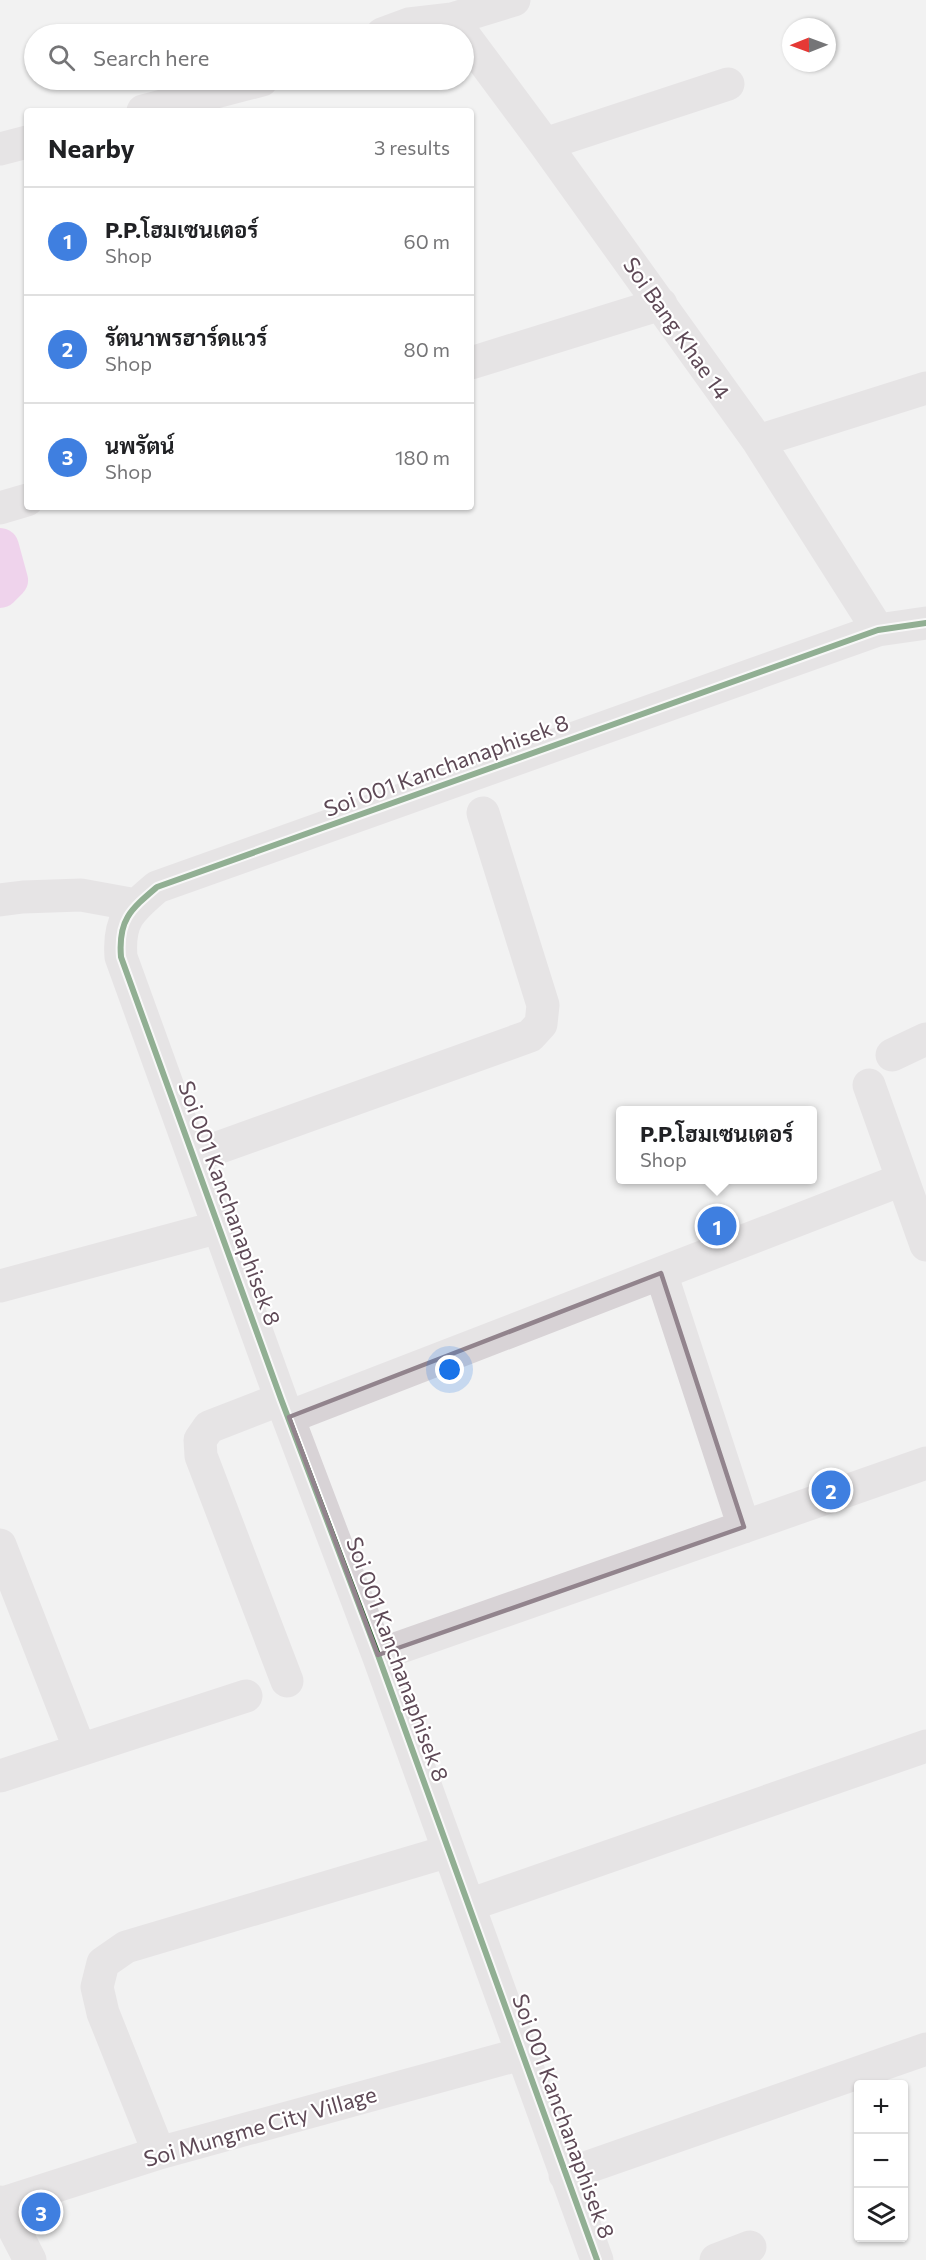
<!DOCTYPE html>
<meta charset="utf-8">
<style>
:root{--surface:#fff;--page:#f2f2f2;--text:#202124;--muted:#757577;--line:#e0e0e0;--accent:#92848d}
body{margin:0;font-family:Commissioner,Sarabun,sans-serif;background:var(--page);color:var(--text)}
.controls{position:absolute;right:18px;bottom:18px;display:grid;overflow:hidden;border-radius:6px;box-shadow:0 2px 4px #0004}
.controls button{width:54px;height:54px;display:grid;place-items:center;padding:0;border:0;border-bottom:2px solid var(--line);background:var(--surface);color:var(--text);font:30px sans-serif}
.compass{position:absolute;left:782px;top:18px;width:54px;height:54px;border-radius:50%;background:var(--surface);box-shadow:0 2px 4px #0004;rotate:269deg}
.you{position:absolute;left:450px;top:1370px;width:21px;height:21px;margin:-15px;border:4px solid #fff;border-radius:50%;background:#1a73e8;box-shadow:0 0 0 9px #1a73e833}
.badge{display:grid;place-items:center;width:39px;height:39px;border-radius:50%;background:var(--accent);color:#fff;font-size:20px;font-weight:700}
.pin{position:absolute;translate:-50% -50%;border:3px solid #fff;box-shadow:0 2px 6px #0006}
.popup{position:absolute;left:616px;top:1106px;width:201px;height:78px;box-sizing:border-box;display:grid;place-content:center;border-radius:6px;background:var(--surface);filter:drop-shadow(0 2px 4px #0005);font-size:20px;white-space:nowrap;color:var(--muted)}
.popup b{font-size:22px;color:var(--text)}
.popup::after{content:'';position:absolute;left:50%;top:100%;margin-left:-12px;border:12px solid transparent;border-top-color:var(--surface)}
.list{margin:0;padding:0;list-style:none}
h2{display:flex;justify-content:space-between;align-items:center;height:78px;margin:0;padding:0 24px;font-size:26px}
h2 small{font-size:20px;font-weight:400;color:var(--muted)}
.list li{display:grid;grid-template-columns:39px 1fr auto;gap:18px;align-items:center;box-sizing:border-box;height:108px;padding:0 24px;border-top:2px solid var(--line)}
.list b{display:block;font-size:22px;white-space:nowrap}
.list p{margin:0;font-size:20px;white-space:nowrap;color:var(--muted)}
.list em{font-size:20px;font-style:normal;color:var(--muted)}
.icon{flex:none;width:33px;height:33px;fill:none;stroke:currentColor;stroke-width:2;stroke-linecap:round;stroke-linejoin:round}
.map{position:relative;flex:none;width:926px;height:2260px;overflow:hidden}
.search{position:absolute;background:var(--surface);box-shadow:0 2px 4px #0004;left:24px;top:24px;width:450px;height:66px;display:flex;align-items:center;gap:15px;box-sizing:border-box;padding:0 21px;border-radius:33px;color:var(--muted);font-size:22px}
.panel{position:absolute;background:var(--surface);box-shadow:0 2px 4px #0004;left:24px;top:108px;width:450px;height:402px;border-radius:6px}
.map>svg:first-child{display:block}
</style>
<div class="map">
<svg width="926" height="2260" viewBox="0 0 926 2260">
<rect width="100%" height="100%" fill="#f2f2f2"/>
<g fill="none" stroke-linecap="round" stroke-linejoin="round">
<path stroke="#ecaee5" stroke-width="38" d="M 0,547 L 9,580 L 0,589"/>
<path stroke="#d8d3d6" stroke-width="33" d="M 382,34 L 409,24 L 452,19 L 514,0
M 464,35 L 545,144 L 758,441 L 878,630
M 143,111 L 262,80
M 545,144 L 728,84
M 0,149 L 27,142
M 471,363 L 661,304
M 758,441 L 926,388
M 0,508 L 27,500
M 0,900 L 23,897 L 81,895 L 136,905
M 892,1055 L 926,1039
M 869,1085 L 926,1245
M 195,1156 L 530,1036 L 541,1024 L 543,1005 L 483,813
M 661,1273 L 744,1527
M 0,1286 L 219,1227
M 281,1399 L 209,1427 L 200,1440 L 201,1456 L 287,1681
M 289,1417 L 901,1180
M 0,1545 L 80,1750
M 378,1655 L 926,1463
M 0,1776 L 246,1696
M 469,1905 L 926,1746
M 159,2153 L 103,2013 L 97,1987 L 103,1963 L 126,1947 L 449,1851
M 565,2175 L 926,2049
M 0,2202 L 30,2260
M 0,2204 L 159,2153 L 521,2054
M 597,2260 L 378,1655 L 281,1399 L 121,957 C 118,920 130,910 157,887 L 878,630 L 926,623
M 716,2260 L 750,2247"/>
<defs>
<path id="cycleway" d="M 597,2260 L 378,1655 L 281,1399 L 121,957 C 118,920 130,910 157,887 L 878,630 L 926,623"/>
</defs>
<use href="#cycleway" stroke="#fff" stroke-width="10"/>
<use href="#cycleway" stroke="#1b5e20" stroke-width="6"/>
</g>
<path d="M0 0H926V2260H0ZM 661,1273 L 744,1527 L 378,1655 L 289,1417 Z" fill="#f2f2f2" fill-opacity=".55" fill-rule="evenodd"/>
<path fill="none" stroke="#92848d" stroke-width="4.5" stroke-linejoin="round" d="M 661,1273 L 744,1527 L 378,1655 L 289,1417 Z"/>
<g text-anchor="middle" dominant-baseline="central" stroke-width="4.5" stroke-linejoin="round" paint-order="stroke">
<g font-size="22" fill="#5e4956" stroke="#fff">
<text transform="translate(677 328) rotate(55)">Soi Bang Khae 14</text>
<text transform="translate(446 765) rotate(-20)">Soi 001 Kanchanaphisek 8</text>
<text transform="translate(230 1203) rotate(70)">Soi 001 Kanchanaphisek 8</text>
<text transform="translate(398 1659) rotate(70)">Soi 001 Kanchanaphisek 8</text>
<text transform="translate(564 2116) rotate(70)">Soi 001 Kanchanaphisek 8</text>
<text transform="translate(260 2126) rotate(-16)">Soi Mungme City Village</text>
</g>
</g>
</svg>
<div class="controls">
<button>+</button>
<button>−</button>
<button><svg class="icon" aria-label="layers" viewBox="0 0 24 24"><path d="M12 4l9 5-9 5-9-5zM3 14l9 5 9-5"/></svg></button>
</div>
<svg class="compass" viewBox="-18 -18 36 36"><path d="M0-13l5 13h-10z" fill="#e53935"/><path d="M0 13l5-13h-10z" fill="#757577"/></svg>
<div class="you"></div>
<div class="pin badge" style="left:717px;top:1226px;background:#3f7fe0">1</div>
<div class="popup"><b>P.P.โฮมเซนเตอร์</b>Shop</div>
<div class="pin badge" style="left:831px;top:1490px;background:#3f7fe0">2</div>
<div class="pin badge" style="left:41px;top:2212px;background:#3f7fe0">3</div>
<div class="search"><svg class="icon" aria-label="search" viewBox="0 0 24 24"><circle cx="10" cy="10" r="6"/><path d="M15 15l6 6"/></svg>Search here</div>
<section class="panel">
<h2>Nearby<small>3 results</small></h2>
<ul class="list">
<li><span class="badge" style="background:#3f7fe0">1</span><div><b>P.P.โฮมเซนเตอร์</b><p>Shop</p></div><em>60 m</em></li>
<li><span class="badge" style="background:#3f7fe0">2</span><div><b>รัตนาพรฮาร์ดแวร์</b><p>Shop</p></div><em>80 m</em></li>
<li><span class="badge" style="background:#3f7fe0">3</span><div><b>นพรัตน์</b><p>Shop</p></div><em>180 m</em></li>
</ul>
</section>
</div>
